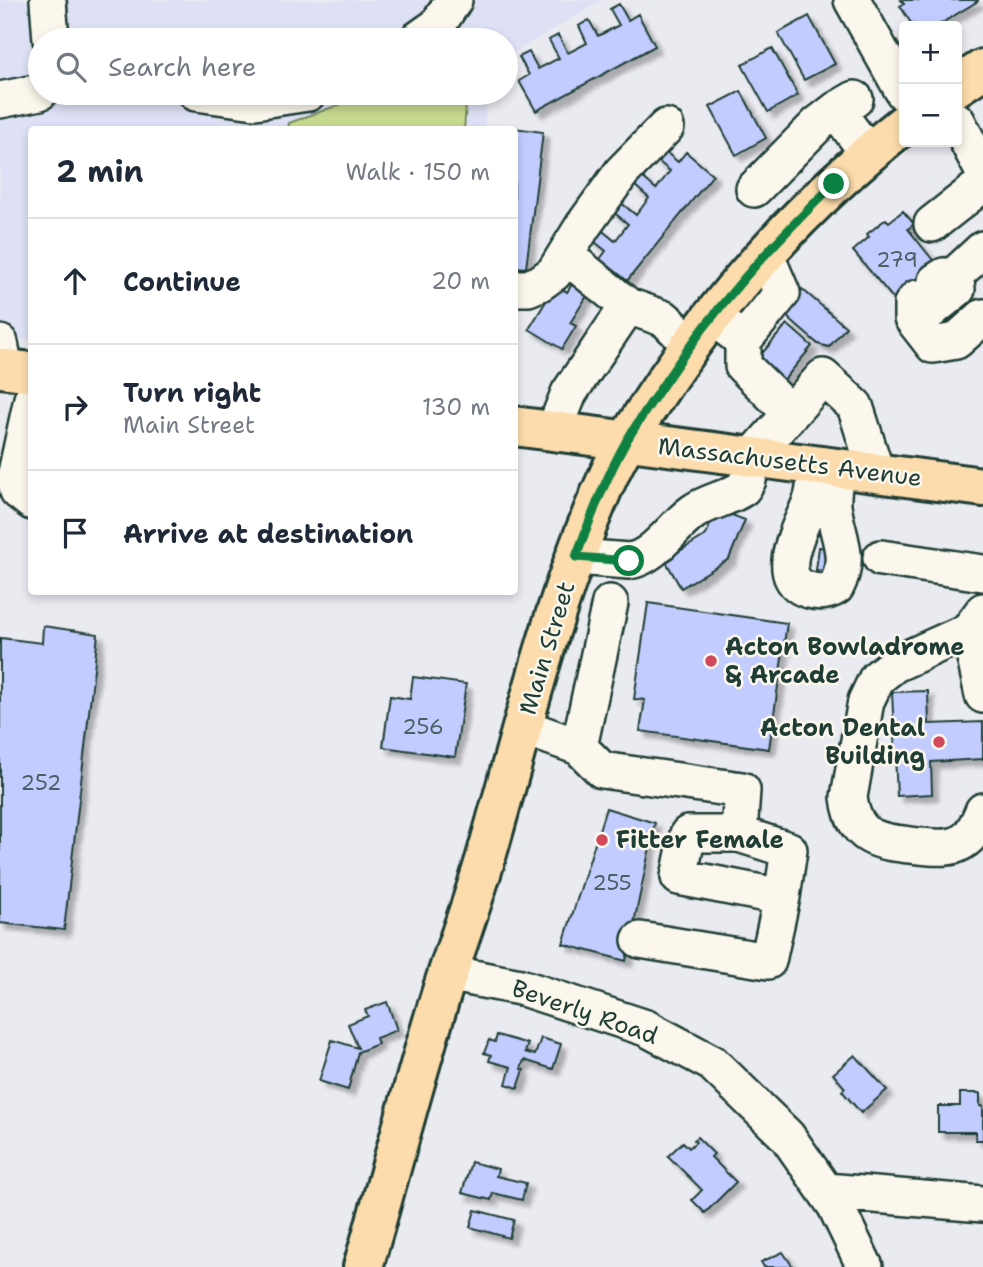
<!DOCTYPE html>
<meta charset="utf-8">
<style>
:root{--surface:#fff;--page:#f2f2f3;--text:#1f2937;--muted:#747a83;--line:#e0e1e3}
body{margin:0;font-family:"Shantell Sans",sans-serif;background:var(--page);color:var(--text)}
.controls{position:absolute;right:21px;top:21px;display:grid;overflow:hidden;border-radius:7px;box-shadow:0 4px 10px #0003}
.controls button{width:63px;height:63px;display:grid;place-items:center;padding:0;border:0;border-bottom:2px solid var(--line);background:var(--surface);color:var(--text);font:35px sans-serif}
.stop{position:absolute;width:21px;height:21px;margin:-16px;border:5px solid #0b8043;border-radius:50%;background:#fff}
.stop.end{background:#0b8043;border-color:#fff;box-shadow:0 2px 7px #0008}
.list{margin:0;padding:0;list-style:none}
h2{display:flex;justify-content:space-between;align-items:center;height:91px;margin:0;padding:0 28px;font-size:30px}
h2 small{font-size:23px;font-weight:400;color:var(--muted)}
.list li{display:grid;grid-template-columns:46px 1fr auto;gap:21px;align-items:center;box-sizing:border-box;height:126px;padding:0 28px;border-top:2px solid var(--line)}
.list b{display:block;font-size:26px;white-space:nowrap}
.list p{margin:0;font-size:23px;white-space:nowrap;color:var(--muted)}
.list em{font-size:23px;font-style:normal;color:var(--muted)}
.icon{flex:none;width:38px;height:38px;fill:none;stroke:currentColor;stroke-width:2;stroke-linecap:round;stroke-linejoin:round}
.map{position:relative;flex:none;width:983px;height:1267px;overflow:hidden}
.search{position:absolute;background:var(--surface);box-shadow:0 4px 10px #0003;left:28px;top:28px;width:490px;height:77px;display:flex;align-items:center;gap:18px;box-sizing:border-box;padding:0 24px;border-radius:38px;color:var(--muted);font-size:26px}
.panel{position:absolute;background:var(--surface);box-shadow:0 4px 10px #0003;left:28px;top:126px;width:490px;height:469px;border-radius:7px}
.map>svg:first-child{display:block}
</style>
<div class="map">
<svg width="983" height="1267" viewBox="0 0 983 1267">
<defs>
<filter id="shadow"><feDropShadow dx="6" dy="6" stdDeviation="2" flood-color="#0004"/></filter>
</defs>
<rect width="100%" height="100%" fill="#eaeaf1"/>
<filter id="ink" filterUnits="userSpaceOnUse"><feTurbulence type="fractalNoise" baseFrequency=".0143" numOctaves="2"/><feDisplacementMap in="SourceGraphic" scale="14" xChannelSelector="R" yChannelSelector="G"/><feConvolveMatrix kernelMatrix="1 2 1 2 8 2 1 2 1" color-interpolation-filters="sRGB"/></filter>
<g filter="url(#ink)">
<path fill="#dee1f5" d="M 0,0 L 603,0 L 506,57 L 506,40 L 40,40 L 40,93 L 487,93 L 484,129 L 32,130 L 31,340 L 0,337 Z"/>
<path fill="#c7d98e" stroke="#738b61" stroke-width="2" d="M 371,93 L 467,93 L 464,129 L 288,129 L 289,123 Z"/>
<path fill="#c3ccfe" stroke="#1f3d34" stroke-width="2" filter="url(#shadow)" d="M 901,0 L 977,0 L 978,1 L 937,26 L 913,26 L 900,6 L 904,4 Z
M 619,4 L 628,20 L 638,14 L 655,46 L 536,111 L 519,81 L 529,75 L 519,57 L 529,52 L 538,69 L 559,58 L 549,40 L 558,35 L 568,53 L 587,43 L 579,26 L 589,20 L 598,36 L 619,25 L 610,9 Z
M 809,16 L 835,64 L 804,80 L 778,33 Z
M 772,48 L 798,95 L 768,112 L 742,65 Z
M 741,91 L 766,138 L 736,155 L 710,107 Z
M 507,127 L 543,132 L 526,268 L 514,267 L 514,130 L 507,130 Z
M 662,149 L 678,162 L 686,152 L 713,175 L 627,281 L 600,259 L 606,251 L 590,238 L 599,228 L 615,241 L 628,224 L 612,211 L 620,202 L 636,215 L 649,198 L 634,185 L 641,176 L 656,189 L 670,171 L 654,158 Z
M 903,211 L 914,224 L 908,229 L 940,269 L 897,303 L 853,251 L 869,237 L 867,234 L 886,219 L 889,222 Z
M 576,278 L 592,288 L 570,323 L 576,326 L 562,349 L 529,329 L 556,285 L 567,292 Z
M 802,289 L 846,327 L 829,347 L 818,344 L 789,319 L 785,308 Z
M 787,324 L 812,346 L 779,386 L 753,364 Z
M 716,509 L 745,520 L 729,559 L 681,588 L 665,560 L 706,535 Z
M 819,547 L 833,549 L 830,571 L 816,570 Z
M 648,603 L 787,623 L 769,749 L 640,731 L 645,700 L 634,699 Z
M 43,626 L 98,634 L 64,930 L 0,923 L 0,638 L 42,643 Z
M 413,677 L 466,684 L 455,757 L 383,747 L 390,696 L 410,699 Z
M 928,691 L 929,724 L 983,722 L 983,759 L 931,762 L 932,794 L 897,796 L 892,692 Z
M 606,808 L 655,823 L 626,961 L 563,944 Z
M 387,1002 L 397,1030 L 376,1038 L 378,1044 L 358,1052 L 348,1090 L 319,1081 L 332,1040 L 358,1048 L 348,1024 L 368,1016 L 365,1010 Z
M 497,1035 L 528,1044 L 525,1052 L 535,1055 L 541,1038 L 561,1044 L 553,1069 L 524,1060 L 521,1069 L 524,1070 L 518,1088 L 506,1084 L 511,1067 L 489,1061 L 491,1055 L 484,1053 L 489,1040 L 495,1042 Z
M 855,1055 L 887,1090 L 861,1113 L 842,1091 L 845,1088 L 833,1074 Z
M 960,1093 L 980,1093 L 980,1106 L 983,1106 L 983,1140 L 976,1140 L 976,1132 L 938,1132 L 938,1106 L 960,1106 Z
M 697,1137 L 714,1154 L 711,1157 L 736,1182 L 705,1213 L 692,1200 L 702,1190 L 668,1156 L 683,1142 L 689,1148 L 696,1142 L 694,1140 Z
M 471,1162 L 498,1169 L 496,1176 L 526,1183 L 522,1200 L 493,1193 L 491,1200 L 462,1193 Z
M 475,1210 L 514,1220 L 509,1238 L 470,1227 Z
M 783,1252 L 793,1267 L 764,1267 L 761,1262 Z"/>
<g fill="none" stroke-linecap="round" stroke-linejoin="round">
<defs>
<path id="minor" d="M 48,0 L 51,40
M 852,0 L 904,93
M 417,40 L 437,26 L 454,0
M 196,93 L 255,101 L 308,93
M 0,100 L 40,92
M 836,110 L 868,153
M 957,121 L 983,171
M 754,189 L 818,124 L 836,110 L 855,99
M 932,224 L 983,184
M 565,255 L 628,306 L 665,319 L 690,344
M 936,281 L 944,276 L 955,275 L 983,249
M 514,288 L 528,288 L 540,283 L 554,273 L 583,226 L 622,172 L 666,127
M 917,298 L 912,304 L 912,318 L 933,345 L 956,341 L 983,317
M 912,318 L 924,316 L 957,289 L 955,275
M 743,341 L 782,293 L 765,253
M 0,343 L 5,369
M 32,399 L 15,478 L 18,491 L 32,502
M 791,413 L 823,377 L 855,406 L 876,472
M 554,431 L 569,393 L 628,306
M 817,465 C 815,476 815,487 812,498 C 804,522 768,579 809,590 C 819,593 828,592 836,587 C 852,556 837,536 833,506 C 832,493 835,480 837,467
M 576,557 L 629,561 C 654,558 673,526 693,512 C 708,501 728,499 743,488 L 748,480 L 753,456 L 791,413 L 743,366 L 743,341 L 712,316
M 881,558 L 983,573
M 983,611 L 972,626 L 966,632 L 895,664 L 877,678 L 866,701 L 849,797 C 854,842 882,842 920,846 C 933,847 950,850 962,842 C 973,836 978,823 983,811
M 972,626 L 973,648 L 983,695
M 523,727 L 579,747 L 610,603
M 579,747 L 602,770 L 742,790 L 739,834 L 688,834 L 679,877 L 782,897 L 789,850 L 739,834
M 640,940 L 768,961 L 782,897
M 447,973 L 520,987 L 646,1028 L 712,1063 L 787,1136 L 835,1205 L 865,1267
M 826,1191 L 983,1204"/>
<path id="major" d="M 957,86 L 983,69
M 0,368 L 32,372
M 514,426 L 983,487
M 363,1267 C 388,1182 410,1096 436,1011 C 451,959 471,909 486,857 C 524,726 554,592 612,468 C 627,437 647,409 666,380 C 732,282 812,198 904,124"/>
</defs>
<use href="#minor" stroke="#1f3d34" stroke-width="40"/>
<use href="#major" stroke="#1f3d34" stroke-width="44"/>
<use href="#minor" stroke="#fbf7ec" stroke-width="35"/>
<use href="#major" stroke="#fcdcac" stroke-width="38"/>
</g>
</g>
<g fill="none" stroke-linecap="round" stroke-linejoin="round" filter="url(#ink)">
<path stroke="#0b8043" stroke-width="9" d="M 629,561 L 576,557 C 591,517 606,477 627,440 C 639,420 652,401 665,382 C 715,307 770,246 834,184"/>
</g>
<g fill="#d1495b" stroke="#fbf7ec" stroke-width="2.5">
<circle cx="711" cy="661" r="7"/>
<circle cx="939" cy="742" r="7"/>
<circle cx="602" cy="840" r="7"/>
</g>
<g text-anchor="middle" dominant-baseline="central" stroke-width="5" stroke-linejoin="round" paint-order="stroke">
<g font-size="21" fill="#486166">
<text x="897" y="260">279</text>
<text x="423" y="727">256</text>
<text x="41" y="783">252</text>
<text x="612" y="883">255</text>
</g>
<g font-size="24" fill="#1f3d34" stroke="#fbf7ec">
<text transform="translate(790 462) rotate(7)">Massachusetts Avenue</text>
<text transform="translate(547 648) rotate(-73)">Main Street</text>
<text transform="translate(585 1012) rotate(19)">Beverly Road</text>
</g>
<g font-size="24" font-weight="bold" fill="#1f3d34" stroke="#fbf7ec" text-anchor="start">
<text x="725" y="647">Acton Bowladrome<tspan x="725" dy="28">&amp; Arcade</tspan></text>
<text x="925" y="728" text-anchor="end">Acton Dental<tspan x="925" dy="28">Building</tspan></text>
<text x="616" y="840">Fitter Female</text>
</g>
</g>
</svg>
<div class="controls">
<button>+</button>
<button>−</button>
</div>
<div class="stop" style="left:629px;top:561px"></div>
<div class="stop end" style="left:834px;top:184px"></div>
<div class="search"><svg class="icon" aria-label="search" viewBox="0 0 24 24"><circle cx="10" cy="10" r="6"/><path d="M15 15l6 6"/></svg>Search here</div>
<section class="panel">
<h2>2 min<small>Walk · 150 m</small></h2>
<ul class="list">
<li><svg class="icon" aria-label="ahead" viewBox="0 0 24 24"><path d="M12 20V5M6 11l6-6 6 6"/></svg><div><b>Continue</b></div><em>20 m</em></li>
<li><svg class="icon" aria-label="right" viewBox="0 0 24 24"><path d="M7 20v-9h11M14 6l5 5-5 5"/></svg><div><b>Turn right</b><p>Main Street</p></div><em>130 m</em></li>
<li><svg class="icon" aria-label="arrive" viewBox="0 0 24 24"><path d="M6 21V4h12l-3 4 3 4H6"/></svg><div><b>Arrive at destination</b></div></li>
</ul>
</section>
</div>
